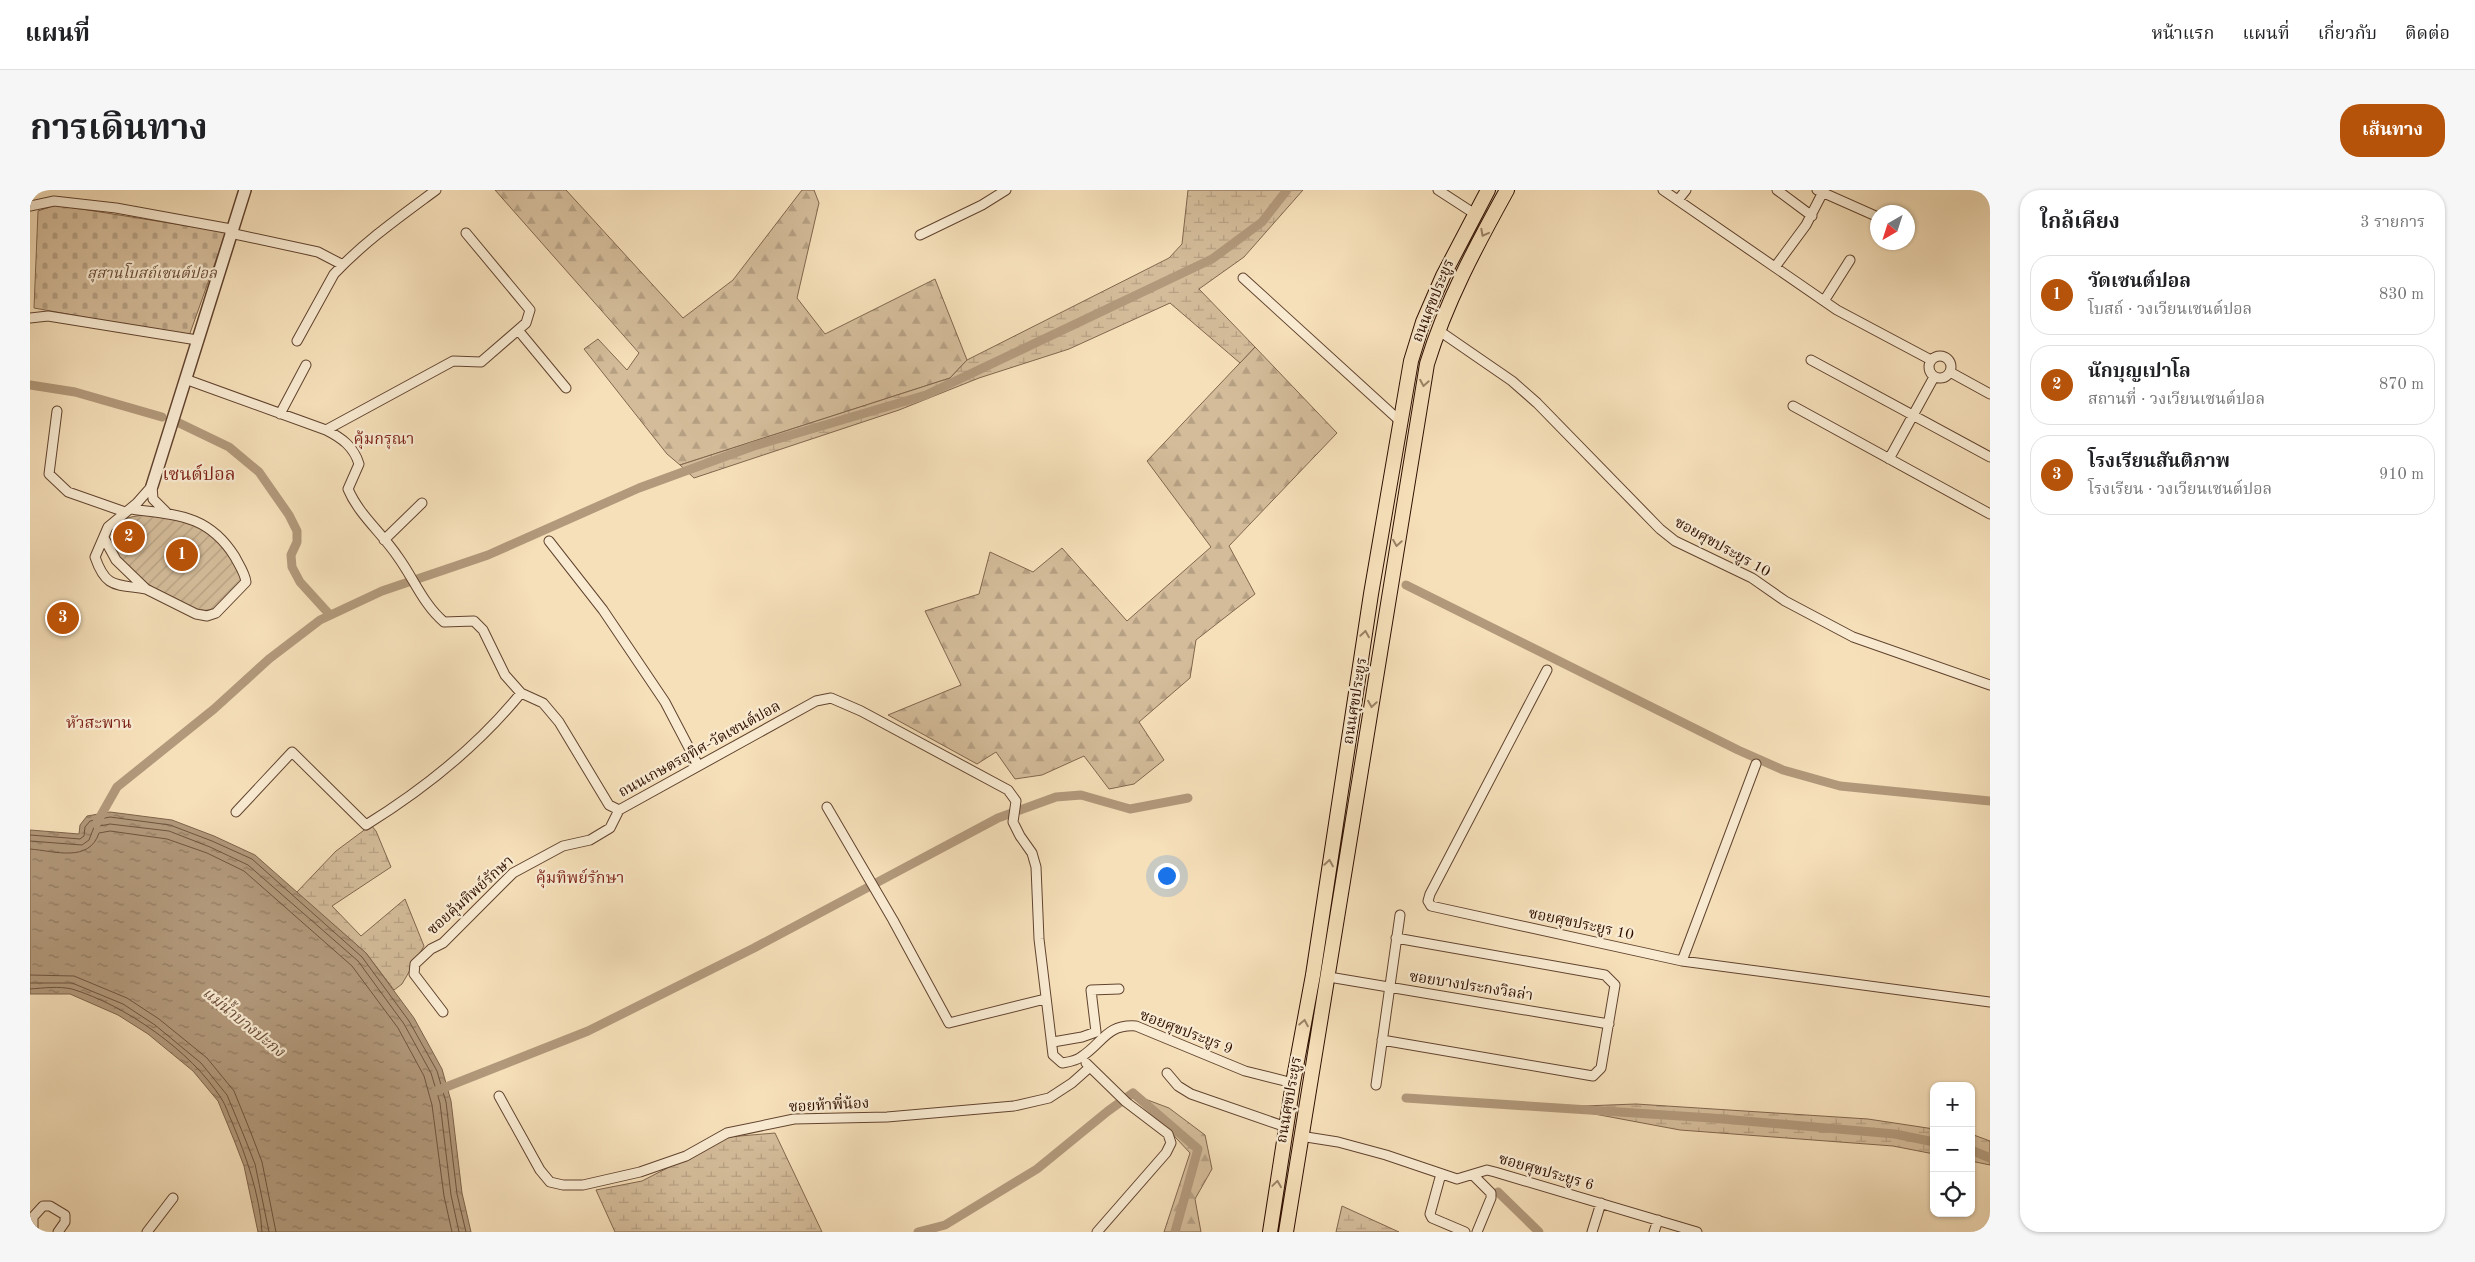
<!DOCTYPE html>
<html lang="th">
<meta charset="utf-8">
<style>
:root{--surface:#fff;--page:#f6f6f6;--text:#202124;--muted:#757577;--line:#e0e0e0;--accent:#b45309}
body{margin:0;font-family:"Old Standard TT","Noto Serif Thai",serif;background:var(--page);color:var(--text)}
.controls{position:absolute;right:15px;bottom:15px;display:grid;overflow:hidden;border-radius:10px;box-shadow:0 1px 4px #0004}
.controls button{width:45px;height:45px;display:grid;place-items:center;padding:0;border:0;border-bottom:1px solid var(--line);background:var(--surface);color:var(--text);font:25px sans-serif}
.compass{position:absolute;left:1840px;top:15px;width:45px;height:45px;border-radius:50%;background:var(--surface);box-shadow:0 1px 4px #0004;rotate:219deg}
.you{position:absolute;left:1136px;top:685px;width:18px;height:18px;margin:-12px;border:4px solid #fff;border-radius:50%;background:#1a73e8;box-shadow:0 0 0 8px #1a73e833}
.badge{display:grid;place-items:center;width:32px;height:32px;border-radius:50%;background:var(--accent);color:#fff;font-size:16px;font-weight:700}
.pin{position:absolute;translate:-50% -50%;border:2px solid #fff;box-shadow:0 1px 5px #0006}
.list{margin:0;padding:0;list-style:none}
h2{display:flex;justify-content:space-between;align-items:center;height:65px;margin:0;padding:0 20px;font-size:21px}
h2 small{font-size:16px;font-weight:400;color:var(--muted)}
.list li{display:grid;grid-template-columns:32px 1fr auto;gap:15px;align-items:center;box-sizing:border-box;height:80px;margin:0 10px 10px;padding:0 10px;border:1px solid var(--line);border-radius:20px}
.list b{display:block;font-size:19px;white-space:nowrap}
.list p{margin:0;font-size:16px;white-space:nowrap;color:var(--muted)}
.list em{font-size:16px;font-style:normal;color:var(--muted)}
.icon{flex:none;width:28px;height:28px;fill:none;stroke:currentColor;stroke-width:2;stroke-linecap:round;stroke-linejoin:round}
.map{position:relative;flex:none;width:1960px;height:1042px;overflow:hidden;border-radius:20px}
header{display:flex;align-items:center;gap:30px;box-sizing:border-box;height:70px;padding:0 25px;background:var(--surface);border-bottom:1px solid var(--line)}
header strong{font-size:24px}
nav{display:flex;gap:28px;margin-inline-start:auto;font-size:18px}
.intro{display:flex;align-items:center;justify-content:space-between;box-sizing:border-box;height:120px;padding:0 30px}
h1{margin:0;font-size:35px}
.button{padding:12px 22px;border-radius:20px;background:var(--accent);color:#fff;font-size:18px;font-weight:700}
main{display:flex;gap:30px;padding:0 30px}
aside{flex:1;background:var(--surface);border-radius:20px;box-shadow:0 1px 4px #0004}
.map>svg:first-child{display:block}
</style>
<header>
<strong>แผนที่</strong>
<nav><a>หน้าแรก</a><a>แผนที่</a><a>เกี่ยวกับ</a><a>ติดต่อ</a></nav>
</header>
<div class="intro"><h1>การเดินทาง</h1><a class="button">เส้นทาง</a></div>
<main>
<div class="map">
<svg width="1960" height="1042" viewBox="0 0 1960 1042">
<defs>
<pattern id="forest-firs" width="22" height="20" patternUnits="userSpaceOnUse" patternTransform="scale(1.25)"><rect width="22" height="20" fill="#d4bc9a"/><path d="M5 1l3.5 6h-7zM16 11l3.5 6h-7z" fill="#b6a083"/></pattern>
<pattern id="wetland-marsh" width="20" height="14" patternUnits="userSpaceOnUse" patternTransform="scale(1.25)"><rect width="20" height="14" fill="#d4bc9a"/><path d="M1 5h8M5 5V1M11 12h8M15 12V8" fill="none" stroke="#b6a083"/></pattern>
<pattern id="cemetery-stones" width="16" height="16" patternUnits="userSpaceOnUse" patternTransform="scale(1.25)"><rect width="16" height="16" fill="#d4bc9a"/><path d="M2 7V4a2 2 0 0 1 4 0v3zM10 15v-3a2 2 0 0 1 4 0v3z" fill="#b6a083"/></pattern>
<pattern id="garden-furrows" width="10" height="10" patternUnits="userSpaceOnUse" patternTransform="scale(1.25)"><rect width="10" height="10" fill="#d4bc9a"/><path d="M-1 1l2-2M0 10L10 0M9 11l2-2" fill="none" stroke="#b6a083"/></pattern>
<pattern id="water-ripples" width="26" height="14" patternUnits="userSpaceOnUse" patternTransform="scale(1.25)"><rect width="26" height="14" fill="#b2997b"/><path d="M2 4q2-2 4 0t4 0M15 11q2-2 4 0t4 0" fill="none" stroke="#917b62"/></pattern>
</defs>
<rect width="100%" height="100%" fill="#f6e0ba"/>
<filter id="stains"><feTurbulence type="fractalNoise" baseFrequency=".004" numOctaves="4"/><feColorMatrix values="0 0 0 0 .2 0 0 0 0 .09 0 0 0 0 .02 0 0 0 .5 -.17"/></filter>
<radialGradient id="worn" r=".72"><stop offset=".6" stop-color="#630" stop-opacity="0"/><stop offset="1" stop-color="#630" stop-opacity=".3"/></radialGradient>
<path fill="url(#forest-firs)" stroke="#82664d" d="M 465,0 L 536,0 L 653,128 L 703,90 L 772,0 L 784,0 L 789,13 L 767,108 L 795,144 L 905,89 L 937,170 L 920,188 L 650,275 L 637,264 L 554,159 L 568,149 L 597,180 L 609,163 Z
M 1225,157 L 1307,243 L 1199,356 L 1225,404 L 1166,450 L 1160,488 L 1109,532 L 1134,570 L 1104,594 L 1079,599 L 1054,566 L 1012,585 L 985,589 L 966,562 L 947,574 L 858,525 L 931,495 L 895,421 L 949,404 L 960,362 L 1003,382 L 1032,358 L 1097,431 L 1181,357 L 1117,271 Z
M 1107,906 L 1139,918 L 1175,945 L 1182,979 L 1165,1009 L 1171,1042 L 1134,1042 L 1160,963 Z"/>
<path fill="url(#wetland-marsh)" stroke="#82664d" d="M 1158,0 L 1273,0 L 1214,67 L 1169,99 L 1225,157 L 1210,173 L 1140,113 L 1039,159 L 949,188 L 869,220 L 664,288 L 650,275 L 920,188 L 937,170 L 1139,68 L 1152,54 Z
M 341,635 L 346,641 L 361,677 L 302,716 L 331,746 L 375,709 L 394,756 L 372,794 L 364,800 L 336,763 L 266,703 L 306,661 Z
M 1606,914 L 1838,929 L 1904,939 L 1904,964 L 1863,956 L 1650,940 L 1527,917 Z
M 745,943 L 792,1042 L 585,1042 L 566,1000 L 612,991 L 698,947 Z
M 1941,944 L 1960,951 L 1960,975 L 1941,971 Z
M 1312,1016 L 1369,1042 L 1306,1042 Z"/>
<path fill="url(#cemetery-stones)" stroke="#82664d" d="M 26,15 L 196,42 L 159,146 L 4,118 L 8,21 Z"/>
<path fill="url(#garden-furrows)" stroke="#82664d" d="M 113,325 C 136,326 177,331 192,352 C 200,363 206,377 212,390 C 204,400 193,418 179,420 C 156,425 92,380 83,359 C 80,353 81,346 84,340 C 86,336 89,331 94,329 C 99,327 107,326 113,325 Z"/>
<path fill="url(#water-ripples)" stroke="#7e624a" d="M 80,622 L 142,630 L 184,646 L 225,665 L 336,763 L 384,828 L 412,879 L 421,911 L 432,1003 L 441,1042 L 228,1042 L 214,976 L 204,950 L 188,911 L 163,881 L 118,844 L 88,825 L 40,804 L 0,804 L 0,640 L 49,644 L 50,635 L 57,626 Z"/>
<g fill="none" stroke-linecap="round" stroke-linejoin="round">
<path stroke="#70543e" stroke-width="1" d="M 0,645 L 50,649 L 54,646 L 55,637 L 60,631 L 80,627 L 140,635 L 182,651 L 222,669 L 332,767 L 379,831 L 407,881 L 416,912 L 427,1004 L 436,1042
M 0,651 L 52,655 L 59,650 L 64,637 L 80,634 L 139,641 L 180,657 L 218,675 L 328,771 L 374,834 L 401,883 L 410,913 L 421,1005 L 429,1042
M 0,659 C 25,661 59,673 69,643 L 80,641 L 137,649 L 177,663 L 214,681 L 322,776 L 368,838 L 394,886 L 402,915 L 414,1006 L 422,1042
M 0,785 L 44,786 L 97,808 L 129,829 L 177,868 L 204,901 L 221,943 L 232,972 L 246,1042
M 0,793 L 42,793 L 93,814 L 125,835 L 171,873 L 197,905 L 214,946 L 225,974 L 239,1042
M 0,799 C 13,798 29,796 42,799 C 95,815 161,861 191,908 C 196,915 198,924 202,932 C 216,966 230,1005 232,1042"/>
<path stroke="#b2997b" stroke-width="9" d="M 0,195 L 45,202 L 132,227
M 145,231 L 199,257 L 229,282 L 259,325 L 267,341 L 267,352 L 261,365 L 262,377 L 270,392 L 300,425
M 1376,395 L 1708,560 L 1753,580 L 1810,596 L 1960,611
M 66,634 L 87,597 L 184,519 L 239,469 L 290,430 L 352,401 L 458,365 L 609,298 L 724,256 L 896,205 L 1182,69 L 1232,32 L 1257,0
M 406,901 L 558,841 L 724,758 L 968,628 L 1026,607 L 1051,605 L 1100,619 L 1158,608
M 1376,908 L 1681,928 L 1865,944 L 1904,952
M 1941,960 L 1960,968
M 1468,1002 L 1509,1042
M 888,1042 L 915,1035 L 1007,979 L 1078,921 L 1103,903 L 1168,959 L 1145,1042"/>
<defs>
<path id="minor" d="M 1408,0 L 1445,24
M 1633,0 L 1807,120 L 1901,170
M 1747,0 L 1782,26
M 1787,0 L 1848,27
M 1648,10 L 1656,0
M 0,16 L 24,11 L 86,18 L 201,39
M 200,43 L 288,62 L 313,75
M 890,45 L 952,15 L 976,0
M 1745,77 L 1776,35 L 1794,0
M 1213,88 L 1371,232
M 1794,111 L 1820,70
M 0,128 L 18,126 L 167,150
M 488,140 L 536,198
M 1408,140 L 1482,191 L 1507,213 L 1630,339 L 1645,351 L 1722,388 L 1755,411 L 1823,447 L 1960,495
M 267,151 L 304,84 C 334,52 371,26 406,0
M1899 177a11 11 0 1 1 22 0a11 11 0 1 1-22 0Z
M 1781,170 L 1960,267
M 1920,182 L 1960,204
M 155,189 L 296,240 C 312,248 324,257 329,274 L 318,299 C 329,325 352,343 368,367 C 384,389 393,414 414,432 L 444,431 L 453,440 L 475,485 L 491,503 L 513,513 L 529,532 L 579,615 L 589,620 L 786,511 L 801,508 L 831,521 L 978,600 L 986,611 L 983,632 L 990,646 L 1002,663 L 1006,677 L 1009,749 L 1023,865 L 1032,873 C 1038,872 1046,871 1051,867 C 1073,853 1076,834 1106,836 L 1215,881 L 1263,893
M 1763,216 L 1960,324
M 27,221 L 19,284 L 38,302 L 95,322
M 250,224 L 276,175
M 296,240 L 423,171 L 451,172 L 496,133 L 500,120 L 436,43
M 1859,269 L 1904,187
M 122,296 L 123,309 L 136,322
M 74,348 L 86,370 L 116,399 L 166,424 L 177,426 L 186,423 L 216,392 C 215,383 209,375 205,367 C 178,324 146,325 100,319
M 354,350 L 392,313
M 519,351 L 573,420 L 635,512 L 668,575
M 116,399 C 86,394 76,399 65,367 L 78,337 L 107,313 L 122,296
M 1517,480 L 1400,704 L 1398,711 L 1401,716 L 1652,771 L 1960,812
M 797,617 L 863,730 L 919,833 L 1015,809
M 206,622 L 262,562 L 336,635 C 394,599 448,556 491,503
M 1652,771 L 1726,574
M 1299,787 L 1579,834
M 413,822 L 384,784 L 385,774 L 401,759 L 413,753 L 483,683 L 533,656 L 560,650 L 580,638 L 589,620
M 1352,850 L 1563,886 L 1571,878 L 1585,795 L 1575,785 L 1366,748
M 1023,852 L 1052,847 L 1066,842 L 1061,800 L 1089,799
M 1056,873 L 1096,912 L 1138,944 L 1141,953 L 1136,963 L 1067,1042
M 1137,883 L 1148,896 L 1161,904 L 1256,937
M 1346,895 L 1370,725
M 469,906 L 510,980 L 520,992 L 533,995 L 553,995 L 610,982 L 656,966 L 697,943 L 764,929 L 857,927 L 984,916 L 1019,908 L 1042,893 L 1060,877
M 1270,946 L 1308,952 L 1356,965 L 1427,989 L 1457,980 L 1465,982 L 1667,1042
M 1411,984 L 1400,1024 L 1402,1028 L 1435,1042
M 1443,985 L 1461,1003 L 1461,1008 L 1447,1042
M 3,1042 L 3,1027 L 13,1016 L 20,1016 L 35,1025 L 35,1032 L 28,1042
M 117,1042 L 143,1008
M 1562,1042 L 1571,1013
M 1624,1042 L 1628,1030"/>
<path id="tertiary" d="M 122,296 L 215,0"/>
<path id="primary" d="M 1240,1042 L 1263,893 L 1283,785 L 1341,404 L 1381,171 L 1393,132 L 1413,86 L 1458,0
M 1256,1042 L 1397,174 C 1416,112 1446,56 1477,0"/>
</defs>
<use href="#minor" stroke="#61432e" stroke-width="11"/>
<use href="#tertiary" stroke="#61432e" stroke-width="14"/>
<use href="#primary" stroke="#2f0f00" stroke-width="16"/>
<use href="#minor" stroke="#f9ebd2" stroke-width="9"/>
<use href="#tertiary" stroke="#f9ebd2" stroke-width="11"/>
<use href="#primary" stroke="#f6e0ba" stroke-width="14"/>
</g>
<defs><path id="oneway-chevron" d="M-2-3.5L2.5 0L-2 3.5" fill="none" stroke-width="1.6" stroke-linecap="round" stroke-linejoin="round" transform="scale(1.25)"/></defs>
<g stroke="#9c8266">
<use href="#oneway-chevron" transform="translate(1454 43) rotate(118)"/>
<use href="#oneway-chevron" transform="translate(1394 193) rotate(100)"/>
<use href="#oneway-chevron" transform="translate(1367 353) rotate(99)"/>
<use href="#oneway-chevron" transform="translate(1335 444) rotate(-81)"/>
<use href="#oneway-chevron" transform="translate(1342 514) rotate(99)"/>
<use href="#oneway-chevron" transform="translate(1299 673) rotate(-81)"/>
<use href="#oneway-chevron" transform="translate(1274 833) rotate(-79)"/>
<use href="#oneway-chevron" transform="translate(1247 994) rotate(-82)"/>
</g>
<g text-anchor="middle" dominant-baseline="central" stroke-width="4.5" stroke-linejoin="round" paint-order="stroke">
<g font-size="15" font-style="italic" fill="#694c36" stroke="#f9ebd2">
<text x="122" y="84">สุสานโบสถ์เซนต์ปอล</text>
</g>
<g font-size="15" fill="#2f0f00" stroke="#f9ebd2">
<text transform="translate(1404 111) rotate(-68)">ถนนศุขประยูร</text>
<text transform="translate(1692 358) rotate(29)">ซอยศุขประยูร 10</text>
<text transform="translate(1326 511) rotate(-81)">ถนนศุขประยูร</text>
<text transform="translate(670 560) rotate(-29)">ถนนเกษตรอุทิศ-วัดเซนต์ปอล</text>
<text transform="translate(441 706) rotate(-42)">ซอยคุ้มทิพย์รักษา</text>
<text transform="translate(1551 735) rotate(12)">ซอยศุขประยูร 10</text>
<text transform="translate(1441 797) rotate(9)">ซอยบางประกงวิลล่า</text>
<text transform="translate(1156 843) rotate(21)">ซอยศุขประยูร 9</text>
<text transform="translate(1260 910) rotate(-80)">ถนนศุขประยูร</text>
<text transform="translate(799 916) rotate(-3)">ซอยห้าพี่น้อง</text>
<text transform="translate(1516 983) rotate(16)">ซอยศุขประยูร 6</text>
</g>
<g font-size="16" fill="#7a1f14" stroke="#f9ebd2">
<text x="354" y="250">คุ้มกรุณา</text>
<text x="69" y="534">หัวสะพาน</text>
<text x="550" y="689">คุ้มทิพย์รักษา</text>
</g>
<g font-size="16" font-style="italic" fill="#6a4d37" stroke="#f9ebd2">
<text transform="translate(213 833) rotate(39)">แม่น้ำบางปะกง</text>
</g>
<g font-size="18" fill="#7a1f14" stroke="#f9ebd2">
<text x="169" y="285">เซนต์ปอล</text>
</g>
</g>
<rect width="100%" height="100%" filter="url(#stains)"/>
<rect width="100%" height="100%" fill="url(#worn)"/>
</svg>
<div class="controls">
<button>+</button>
<button>−</button>
<button><svg class="icon" aria-label="locate" viewBox="0 0 24 24"><circle cx="12" cy="12" r="6"/><path d="M12 2v4M12 18v4M2 12h4M18 12h4"/></svg></button>
</div>
<svg class="compass" viewBox="-18 -18 36 36"><path d="M0-13l5 13h-10z" fill="#e53935"/><path d="M0 13l5-13h-10z" fill="#757577"/></svg>
<div class="you"></div>
<div class="pin badge" style="left:152px;top:365px">1</div>
<div class="pin badge" style="left:99px;top:347px">2</div>
<div class="pin badge" style="left:33px;top:428px">3</div>
</div>
<aside>
<h2>ใกล้เคียง<small>3 รายการ</small></h2>
<ul class="list">
<li><span class="badge">1</span><div><b>วัดเซนต์ปอล</b><p>โบสถ์ · วงเวียนเซนต์ปอล</p></div><em>830 m</em></li>
<li><span class="badge">2</span><div><b>นักบุญเปาโล</b><p>สถานที่ · วงเวียนเซนต์ปอล</p></div><em>870 m</em></li>
<li><span class="badge">3</span><div><b>โรงเรียนสันติภาพ</b><p>โรงเรียน · วงเวียนเซนต์ปอล</p></div><em>910 m</em></li>
</ul>
</aside>
</main>
